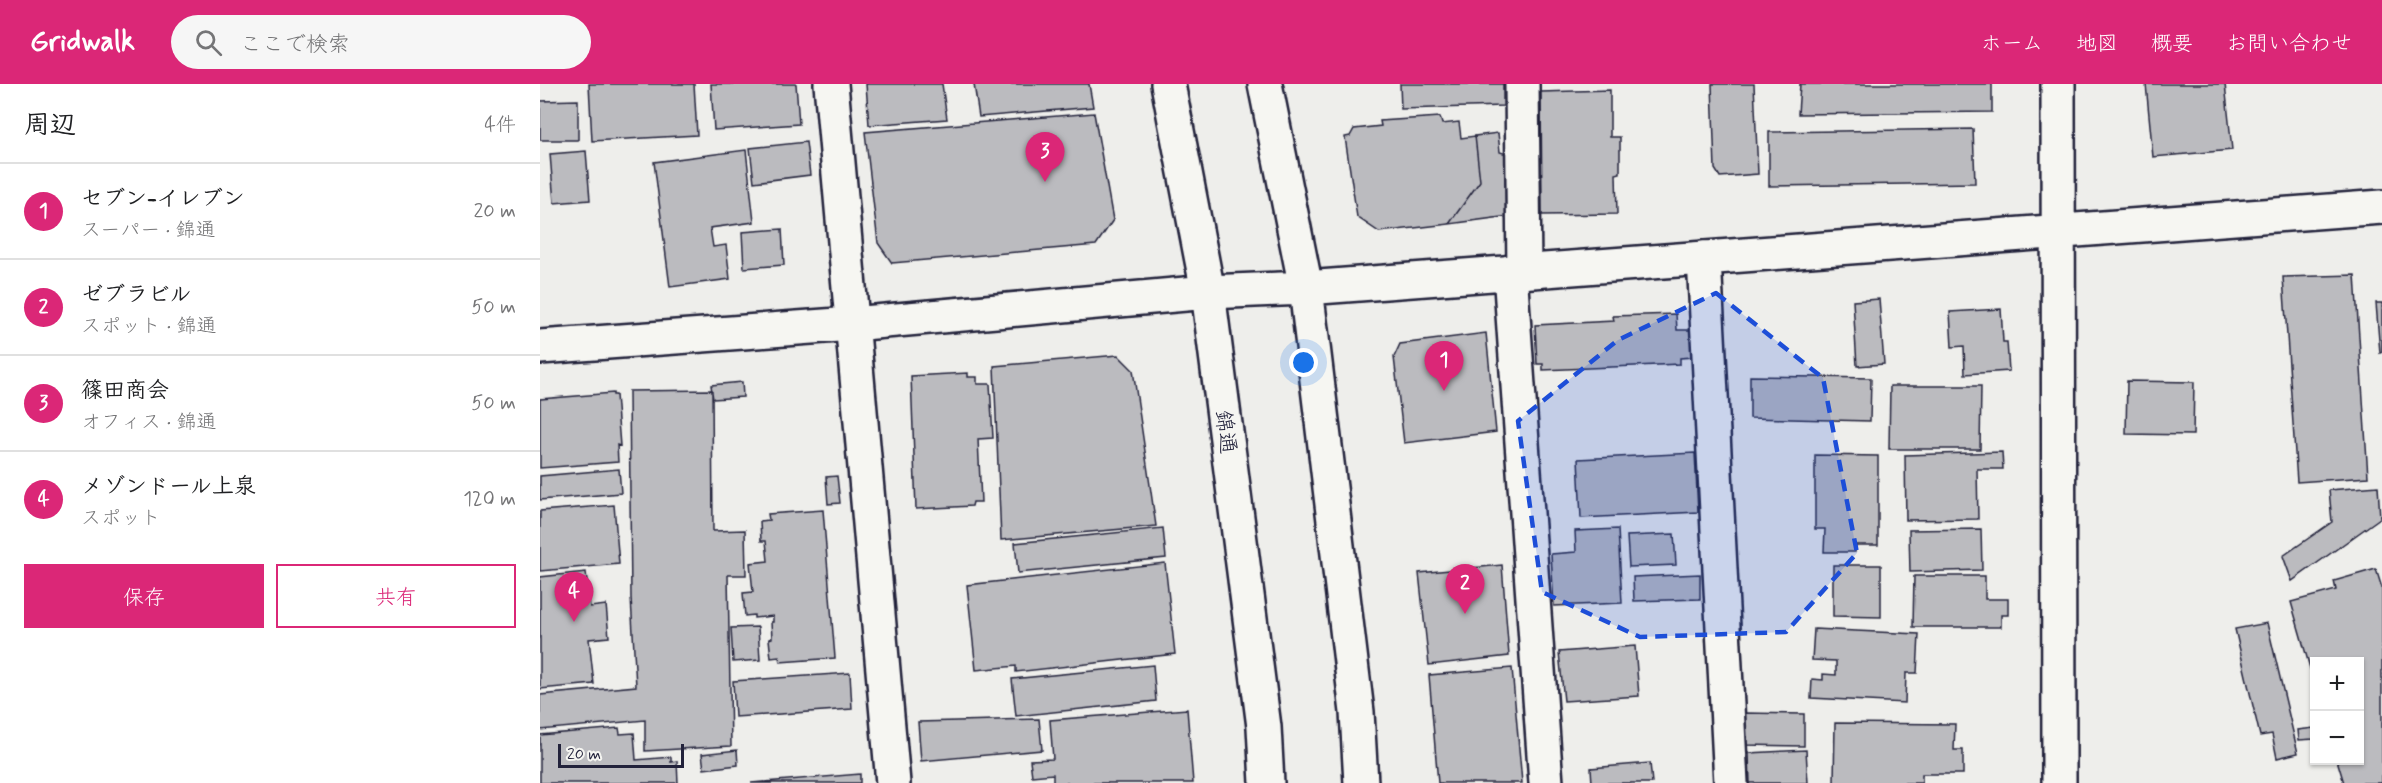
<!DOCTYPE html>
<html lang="ja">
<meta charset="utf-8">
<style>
:root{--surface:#fff;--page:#f6f6f6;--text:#202124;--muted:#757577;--line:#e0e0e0;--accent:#db2777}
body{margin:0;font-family:Mynerve,"Klee One",sans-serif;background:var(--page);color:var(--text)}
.controls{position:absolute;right:18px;bottom:18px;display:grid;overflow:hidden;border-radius:0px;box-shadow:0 2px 4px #0004}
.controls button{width:54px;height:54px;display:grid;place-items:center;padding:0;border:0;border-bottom:2px solid var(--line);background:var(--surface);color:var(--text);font:30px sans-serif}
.scale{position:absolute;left:18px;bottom:15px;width:126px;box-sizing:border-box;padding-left:6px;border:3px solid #22223b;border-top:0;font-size:16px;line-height:21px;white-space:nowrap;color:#22223b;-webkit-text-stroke:4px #f6f6f2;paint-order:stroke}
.you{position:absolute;left:764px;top:279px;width:21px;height:21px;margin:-15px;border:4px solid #fff;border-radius:50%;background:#1a73e8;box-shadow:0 0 0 9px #1a73e833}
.badge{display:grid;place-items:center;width:39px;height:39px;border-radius:50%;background:var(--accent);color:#fff;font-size:20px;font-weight:700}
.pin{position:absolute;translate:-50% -50px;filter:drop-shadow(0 2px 3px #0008)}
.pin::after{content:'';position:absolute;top:32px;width:21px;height:18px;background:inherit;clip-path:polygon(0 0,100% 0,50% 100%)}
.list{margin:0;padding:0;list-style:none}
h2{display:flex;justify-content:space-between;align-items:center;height:78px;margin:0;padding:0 24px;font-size:26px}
h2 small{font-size:20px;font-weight:400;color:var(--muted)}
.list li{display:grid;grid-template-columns:39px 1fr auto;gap:18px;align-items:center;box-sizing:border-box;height:96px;padding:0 24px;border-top:2px solid var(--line)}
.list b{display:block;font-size:22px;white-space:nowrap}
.list p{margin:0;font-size:20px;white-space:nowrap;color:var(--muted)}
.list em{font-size:20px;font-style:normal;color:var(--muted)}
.actions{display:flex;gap:12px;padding:18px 24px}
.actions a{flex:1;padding:14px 0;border:2px solid var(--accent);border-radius:0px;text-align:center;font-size:21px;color:var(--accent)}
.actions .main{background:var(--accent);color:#fff}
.icon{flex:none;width:33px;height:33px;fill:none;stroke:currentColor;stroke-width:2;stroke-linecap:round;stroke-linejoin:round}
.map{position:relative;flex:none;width:1842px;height:699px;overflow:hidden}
header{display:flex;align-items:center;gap:36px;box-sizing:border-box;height:84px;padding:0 30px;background:var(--accent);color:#fff}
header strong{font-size:28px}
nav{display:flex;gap:33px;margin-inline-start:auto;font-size:21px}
.search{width:420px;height:54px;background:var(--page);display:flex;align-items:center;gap:15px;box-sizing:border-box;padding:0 21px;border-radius:33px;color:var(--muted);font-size:22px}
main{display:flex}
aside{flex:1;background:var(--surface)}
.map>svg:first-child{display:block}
</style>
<header>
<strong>Gridwalk</strong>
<div class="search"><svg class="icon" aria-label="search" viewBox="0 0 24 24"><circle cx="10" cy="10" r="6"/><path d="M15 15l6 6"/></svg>ここで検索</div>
<nav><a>ホーム</a><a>地図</a><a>概要</a><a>お問い合わせ</a></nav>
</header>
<main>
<aside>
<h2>周辺<small>4件</small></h2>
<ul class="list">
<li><span class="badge">1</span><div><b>セブン-イレブン</b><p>スーパー · 錦通</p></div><em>20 m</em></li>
<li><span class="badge">2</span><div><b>ゼブラビル</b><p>スポット · 錦通</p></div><em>50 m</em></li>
<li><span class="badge">3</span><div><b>篠田商会</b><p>オフィス · 錦通</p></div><em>50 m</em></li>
<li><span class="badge">4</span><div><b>メゾンドール上泉</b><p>スポット</p></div><em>120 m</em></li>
</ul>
<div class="actions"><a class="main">保存</a><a>共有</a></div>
</aside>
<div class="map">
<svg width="1842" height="699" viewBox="0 0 1842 699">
<rect width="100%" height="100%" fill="#eeeeeb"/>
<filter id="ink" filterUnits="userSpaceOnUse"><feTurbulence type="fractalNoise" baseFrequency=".0167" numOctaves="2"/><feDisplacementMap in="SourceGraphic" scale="12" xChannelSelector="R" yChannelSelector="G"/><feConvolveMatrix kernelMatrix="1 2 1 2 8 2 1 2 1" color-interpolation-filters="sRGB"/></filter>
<g filter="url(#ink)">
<path fill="#bbbbbf" stroke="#22223b" stroke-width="1.5" d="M 49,0 L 154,0 L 157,51 L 52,57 Z
M 171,0 L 256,0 L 259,40 L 174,46 Z
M 326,0 L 402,0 L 407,35 L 329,41 Z
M 434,0 L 549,0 L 553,23 L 439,33 Z
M 860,0 L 963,0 L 963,22 L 861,25 Z
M 1172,0 L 1214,0 L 1218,90 L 1180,93 L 1175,85 Z
M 1260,0 L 1452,0 L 1452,28 L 1258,30 Z
M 1606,0 L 1685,0 L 1692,66 L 1613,73 Z
M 1070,6 L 1070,53 L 1080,53 L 1080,89 L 1076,90 L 1077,130 L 1002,131 L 1001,8 Z
M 38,16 L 38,56 L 0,56 L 0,17 Z
M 554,29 L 573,136 L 556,161 L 352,179 L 338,159 L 325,48 Z
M 900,33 L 902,40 L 919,38 L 921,54 L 935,52 L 940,97 L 909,140 L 839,148 L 817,133 L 805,53 L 810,52 L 814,45 L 841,42 L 840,37 Z
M 1433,45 L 1435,99 L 1229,102 L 1229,48 Z
M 958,49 L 960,68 L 967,70 L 969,132 L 909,140 L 940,97 L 935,52 Z
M 266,58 L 270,91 L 214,98 L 210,64 Z
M 206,66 L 214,138 L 170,144 L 173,163 L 186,161 L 190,195 L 130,203 L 114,78 Z
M 46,67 L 50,116 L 14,119 L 10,70 Z
M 242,145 L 244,181 L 204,184 L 202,148 Z
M 1815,191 L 1828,393 L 1757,398 L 1743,193 Z
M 1339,215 L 1344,280 L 1317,282 L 1313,217 Z
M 1836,219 L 1842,219 L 1842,268 L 1840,269 Z
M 1461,225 L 1463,258 L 1467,258 L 1469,287 L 1425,290 L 1424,262 L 1412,263 L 1410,228 Z
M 1136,230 L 1137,246 L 1152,246 L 1153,273 L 1140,274 L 1140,280 L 1003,286 L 1003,280 L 997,280 L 995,241 L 1074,237 L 1073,232 Z
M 946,249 L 956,348 L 864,359 L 854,273 L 860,260 Z
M 578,271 L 593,286 L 616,442 L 461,456 L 454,282 Z
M 428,289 L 428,293 L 437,293 L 437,300 L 450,300 L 453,354 L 438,355 L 441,418 L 433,418 L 432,422 L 376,425 L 371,292 Z
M 1210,292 L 1331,294 L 1330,337 L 1210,334 Z
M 1587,297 L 1654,298 L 1653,351 L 1586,350 Z
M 202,298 L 203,313 L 173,315 L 171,301 Z
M 1350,302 L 1441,302 L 1440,365 L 1349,365 Z
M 172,306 L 173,447 L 205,446 L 206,491 L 188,491 L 191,662 L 105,667 L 105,636 L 0,646 L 0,611 L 96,602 L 91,514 L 89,307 Z
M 73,309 L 73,311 L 76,311 L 80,362 L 77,361 L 78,378 L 0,384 L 0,315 Z
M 1462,368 L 1463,385 L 1437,385 L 1438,435 L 1366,436 L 1365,371 Z
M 1155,369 L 1158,428 L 1041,434 L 1038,375 Z
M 1275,371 L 1338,372 L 1338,461 L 1316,461 L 1315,468 L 1284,468 L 1285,445 L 1275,445 Z
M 79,385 L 81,409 L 0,416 L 0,392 Z
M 297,392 L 300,419 L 288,420 L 286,393 Z
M 1838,402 L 1840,434 L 1752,497 L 1743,472 L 1792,438 L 1789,406 Z
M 74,421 L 79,480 L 0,487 L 0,427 Z
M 283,426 L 295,574 L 240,578 L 239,573 L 231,574 L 229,555 L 232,554 L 231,538 L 233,538 L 233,532 L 214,534 L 214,531 L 205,532 L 203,509 L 213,508 L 210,479 L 228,477 L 226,457 L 221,457 L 220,437 L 229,436 L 228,430 Z
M 623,444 L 626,474 L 478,489 L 475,459 Z
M 1078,445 L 1082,519 L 1014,522 L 1011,470 L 1036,468 L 1035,447 Z
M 1441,445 L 1442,486 L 1370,488 L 1369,446 Z
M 1134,450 L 1136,481 L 1089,483 L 1087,452 Z
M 625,479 L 635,570 L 476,588 L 476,582 L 436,586 L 427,501 Z
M 962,481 L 969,572 L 889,581 L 879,489 Z
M 1293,481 L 1341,481 L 1341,533 L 1293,532 Z
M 1836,485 L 1842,504 L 1842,699 L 1804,699 L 1797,676 L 1820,676 L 1820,578 L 1774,578 L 1774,598 L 1751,518 L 1796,506 L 1794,497 Z
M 46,488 L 50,523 L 66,521 L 69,553 L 49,555 L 54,600 L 0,605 L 0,493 Z
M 1160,490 L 1160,515 L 1094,517 L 1093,493 Z
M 1374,492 L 1445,492 L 1445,515 L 1468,515 L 1468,531 L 1461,531 L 1461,543 L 1373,543 Z
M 1727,539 L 1758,669 L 1737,674 L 1732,650 L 1720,652 L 1695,545 Z
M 218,543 L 220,576 L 193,578 L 191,544 Z
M 1274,545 L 1379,550 L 1377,589 L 1366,589 L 1365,619 L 1271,614 L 1272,595 L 1283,596 L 1283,590 L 1296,591 L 1296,577 L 1272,576 Z
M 1095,562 L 1099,612 L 1024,617 L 1019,568 Z
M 613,581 L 616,617 L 476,632 L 472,595 Z
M 972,584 L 982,699 L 898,699 L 889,591 Z
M 310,589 L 312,625 L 195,633 L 193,597 Z
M 647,625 L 653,699 L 513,699 L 513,690 L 492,692 L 490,676 L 513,675 L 510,636 Z
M 1205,629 L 1264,630 L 1264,662 L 1205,661 Z
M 499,635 L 502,666 L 381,677 L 378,638 Z
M 1295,639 L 1415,640 L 1414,666 L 1423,666 L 1423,690 L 1382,690 L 1382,699 L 1294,699 Z
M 79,644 L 80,650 L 94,649 L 96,676 L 131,673 L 131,678 L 137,677 L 138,699 L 0,699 L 0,651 Z
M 1774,644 L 1774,655 L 1759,656 L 1758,646 Z
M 197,666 L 198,681 L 164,685 L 162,670 Z
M 1266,666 L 1268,699 L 1210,699 L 1209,669 Z
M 1110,679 L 1112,699 L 1052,699 L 1051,684 Z
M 320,690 L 320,699 L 211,699 Z"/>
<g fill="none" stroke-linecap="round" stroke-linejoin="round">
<defs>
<path id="minor" d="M 291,0 L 353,699
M 982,0 L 984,187
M 1164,174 L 1191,699
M 970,188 L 1006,699"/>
<path id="tertiary" d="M 628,0 L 668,208 L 724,643 L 727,699
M 725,0 L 766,204 L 817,628 L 821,699
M 1518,0 L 1519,699
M 0,263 L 312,240 L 668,208 L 766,204 L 1842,123"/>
</defs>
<use href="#minor" stroke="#22223b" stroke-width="38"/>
<use href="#tertiary" stroke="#22223b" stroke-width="38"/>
<use href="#minor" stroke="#f6f6f2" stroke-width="33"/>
<use href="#tertiary" stroke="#f6f6f2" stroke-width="33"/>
</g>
</g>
<path fill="#1d4ed8" fill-opacity="0.2" stroke="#1d4ed8" stroke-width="4.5" stroke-dasharray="12 8" stroke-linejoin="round" d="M 1176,209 L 1283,294 L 1317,469 L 1246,548 L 1100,553 L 1002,508 L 978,337 L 1078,256 Z"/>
<g text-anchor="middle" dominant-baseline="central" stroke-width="4.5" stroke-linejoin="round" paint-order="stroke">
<g font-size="22" fill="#22223b" stroke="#f6f6f2">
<text transform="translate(685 348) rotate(83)">錦通</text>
</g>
</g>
</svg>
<div class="controls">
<button>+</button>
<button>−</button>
</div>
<div class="scale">20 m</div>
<div class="you"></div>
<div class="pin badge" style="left:904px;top:307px">1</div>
<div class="pin badge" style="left:925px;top:530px">2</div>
<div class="pin badge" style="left:505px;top:98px">3</div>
<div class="pin badge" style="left:34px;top:538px">4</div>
</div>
</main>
